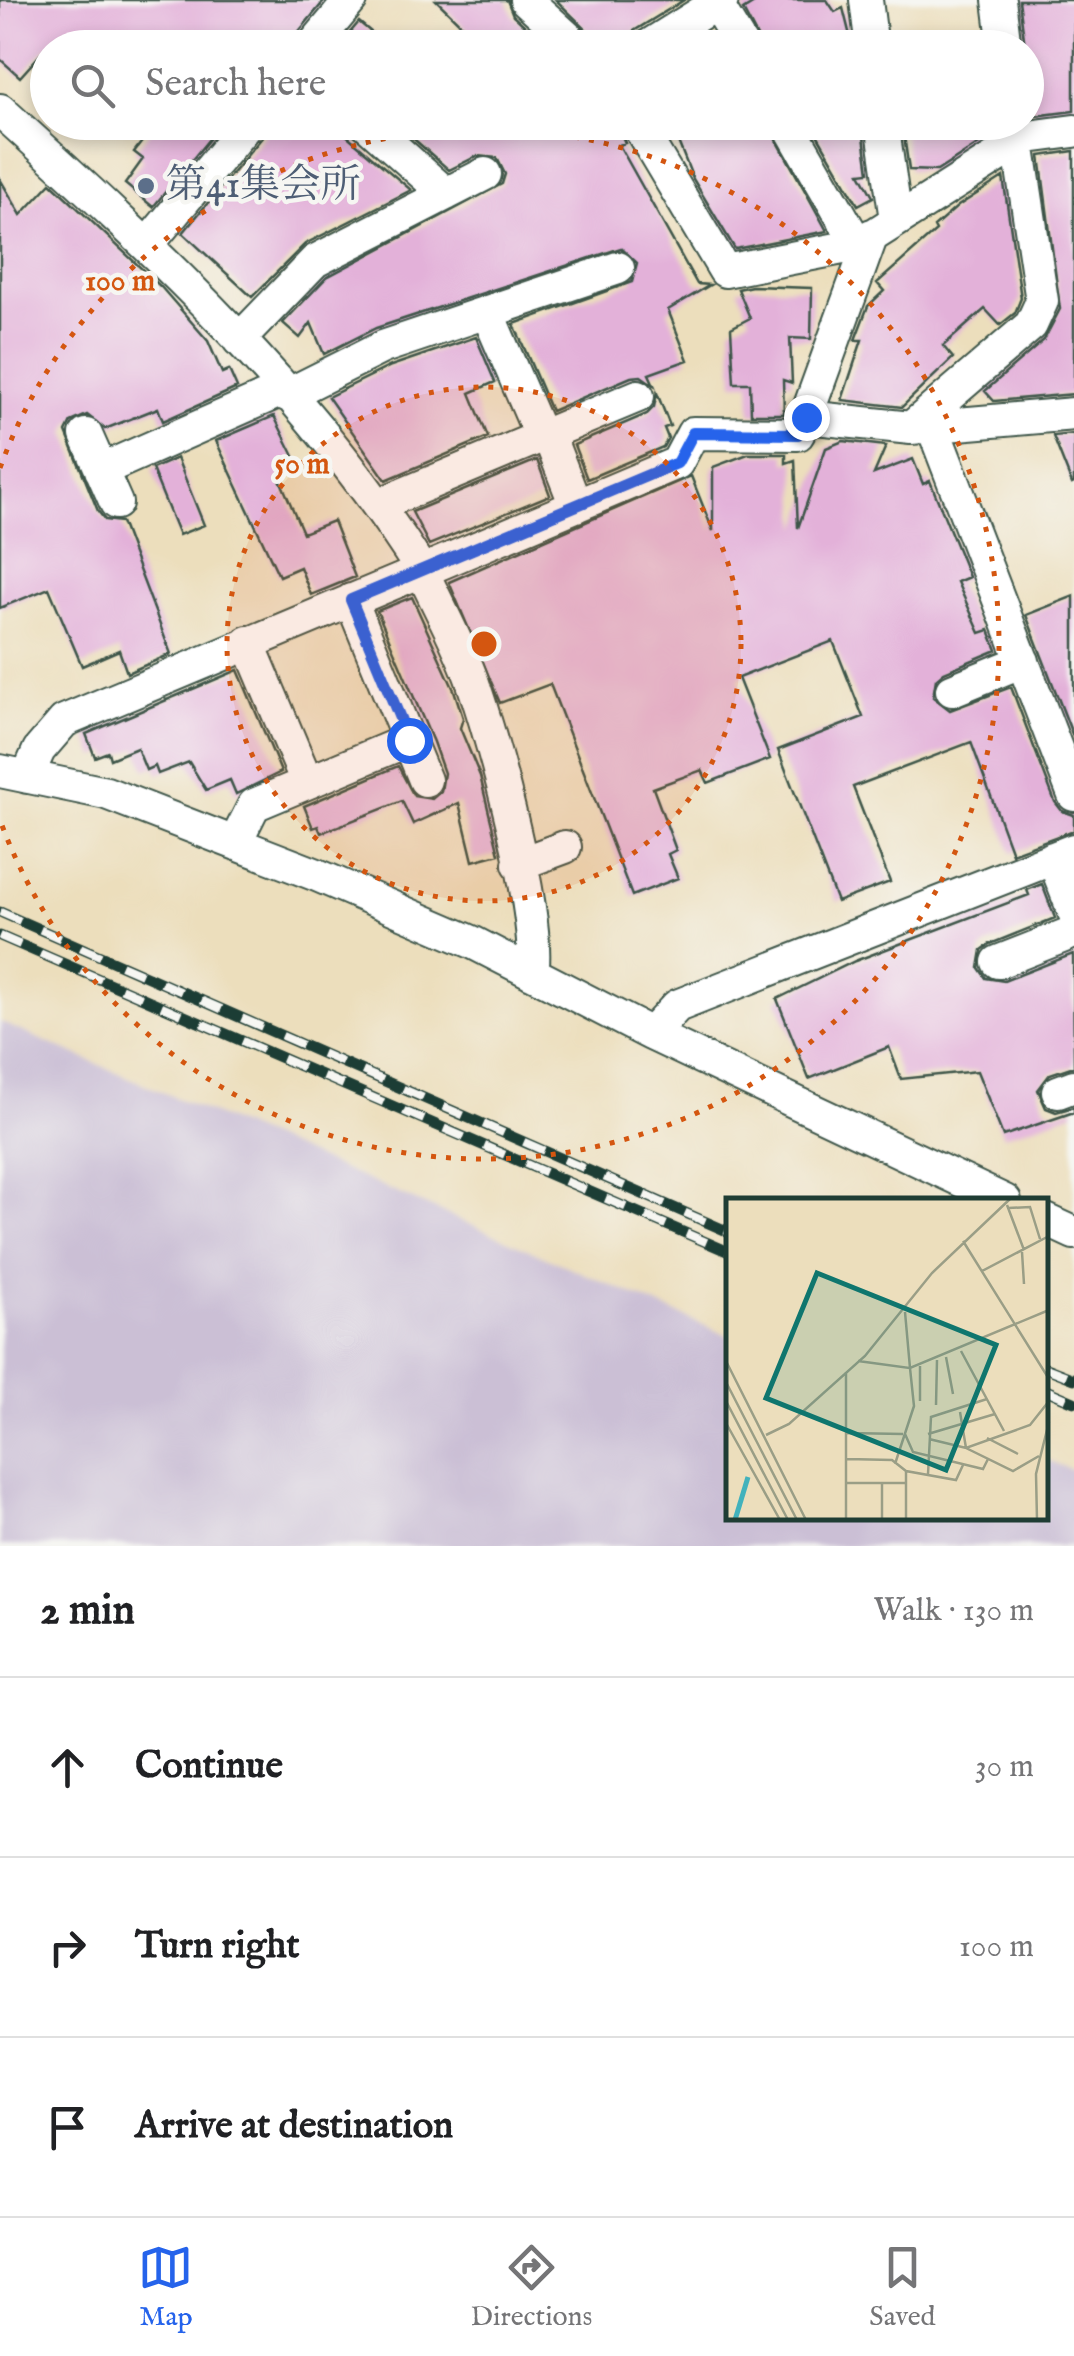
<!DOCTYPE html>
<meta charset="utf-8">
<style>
:root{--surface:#fff;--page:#f6f6f6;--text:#202124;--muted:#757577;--line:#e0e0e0;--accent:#2563eb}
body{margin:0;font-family:"IM FELL English","Noto Serif JP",serif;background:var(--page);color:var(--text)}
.stop{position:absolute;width:30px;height:30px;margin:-22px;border:8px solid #2563eb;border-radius:50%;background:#fff}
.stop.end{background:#2563eb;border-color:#fff;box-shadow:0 2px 10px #0008}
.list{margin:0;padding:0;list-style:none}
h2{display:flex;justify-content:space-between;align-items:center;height:130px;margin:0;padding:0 40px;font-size:42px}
h2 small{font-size:32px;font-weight:400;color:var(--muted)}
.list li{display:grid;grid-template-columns:65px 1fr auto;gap:30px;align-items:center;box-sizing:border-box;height:180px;padding:0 40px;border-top:2px solid var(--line)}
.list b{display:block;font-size:38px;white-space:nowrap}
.list em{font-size:32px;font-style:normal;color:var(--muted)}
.icon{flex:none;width:55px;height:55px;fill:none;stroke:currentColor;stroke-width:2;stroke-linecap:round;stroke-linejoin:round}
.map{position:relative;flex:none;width:1074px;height:1546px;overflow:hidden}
.search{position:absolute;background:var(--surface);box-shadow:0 5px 15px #0003;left:30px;right:30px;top:30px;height:110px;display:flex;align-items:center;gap:25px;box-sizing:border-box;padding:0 35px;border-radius:55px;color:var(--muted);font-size:38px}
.sheet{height:670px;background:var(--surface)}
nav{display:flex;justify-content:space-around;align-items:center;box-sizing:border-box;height:140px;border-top:2px solid var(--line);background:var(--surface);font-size:28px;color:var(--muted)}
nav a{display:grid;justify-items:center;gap:5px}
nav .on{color:var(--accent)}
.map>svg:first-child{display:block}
</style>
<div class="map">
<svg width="1074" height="1546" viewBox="0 0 1074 1546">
<rect width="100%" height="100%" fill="#f6f6f2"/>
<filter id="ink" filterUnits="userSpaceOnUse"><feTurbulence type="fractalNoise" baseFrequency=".01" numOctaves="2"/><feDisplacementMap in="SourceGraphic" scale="20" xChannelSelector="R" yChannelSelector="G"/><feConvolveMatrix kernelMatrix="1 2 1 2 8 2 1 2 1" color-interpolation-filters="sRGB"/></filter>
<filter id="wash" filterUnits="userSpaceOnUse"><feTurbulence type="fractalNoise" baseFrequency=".0048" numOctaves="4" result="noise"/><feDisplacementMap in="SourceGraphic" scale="40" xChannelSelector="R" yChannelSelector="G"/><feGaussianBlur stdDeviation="2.25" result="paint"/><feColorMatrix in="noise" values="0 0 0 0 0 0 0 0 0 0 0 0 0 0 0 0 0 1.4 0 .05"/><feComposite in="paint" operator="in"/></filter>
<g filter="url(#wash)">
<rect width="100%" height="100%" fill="#ecdebc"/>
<path fill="#cbbfd5" d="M 0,1022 L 729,1336 L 729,1518 L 1046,1518 L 1047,1460 L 1074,1471 L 1074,1546 L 0,1546 Z"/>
<g id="blocks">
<path fill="#e3b1d9" d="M 0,0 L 325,0 L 296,35 L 291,48 L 46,48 L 20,77 L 0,59 Z
M 436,0 L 507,0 L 513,15 L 549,48 L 485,48 Z
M 556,0 L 684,0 L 634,31 L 625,48 L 605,48 Z
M 759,0 L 827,0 L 835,12 L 843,8 L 851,40 L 838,48 L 763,48 L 743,10 Z
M 1019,0 L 1074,0 L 1074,111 L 1034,116 Z
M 359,22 L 390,48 L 337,48 Z
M 157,122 L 223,122 L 153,207 L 125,184 L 143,159 L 134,152 Z
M 269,122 L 331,122 L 411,190 L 305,244 L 252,297 L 183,233 L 264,135 Z
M 411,122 L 478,122 L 472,129 L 487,122 L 616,122 L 625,143 L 619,145 L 697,284 L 710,285 L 668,310 L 688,360 L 649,374 L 654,385 L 641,376 L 631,377 L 551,411 L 514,324 L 632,282 L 637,263 L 621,248 L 376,328 L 324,354 L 311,323 L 300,338 L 283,323 L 327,277 L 502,184 L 505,174 L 497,158 L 477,156 L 449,170 L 407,133 L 414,129 Z
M 660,122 L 767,122 L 827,231 L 735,249 L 693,179 L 671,124 L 663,127 Z
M 810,122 L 862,122 L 869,172 L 860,173 L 873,197 L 858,205 Z
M 902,122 L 995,122 L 996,133 L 937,171 L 909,170 Z
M 1074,151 L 1074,394 L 994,401 L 985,391 L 1044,340 L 1060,309 L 1040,156 Z
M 1003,177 L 1021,298 L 1015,313 L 1000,325 L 985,309 L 943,346 L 953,358 L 902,407 L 842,400 L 862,340 L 855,340 L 868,306 L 884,291 L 877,283 L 936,231 L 934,227 L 958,206 Z
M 0,179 L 21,215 L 51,183 L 161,287 L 208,341 L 222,373 L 229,370 L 237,388 L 163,421 L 158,408 L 105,429 L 87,415 L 71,422 L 66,432 L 98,511 L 105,520 L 121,522 L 171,654 L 127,673 L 119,650 L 82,666 L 49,588 L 0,608 Z
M 752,286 L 812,288 L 811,339 L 790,338 L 792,383 L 783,380 L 784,414 L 751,414 L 750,383 L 734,383 L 731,328 L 750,318 L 738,289 Z
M 476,337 L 495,382 L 470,393 L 488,437 L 386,480 L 328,397 L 391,366 Z
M 657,393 L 670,426 L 664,428 L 668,438 L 663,447 L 587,479 L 574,445 L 647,414 L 654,407 Z
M 274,416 L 300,468 L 279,477 L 303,533 L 333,521 L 355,577 L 311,595 L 300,567 L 279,576 L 216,441 Z
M 1074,434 L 1074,483 L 1072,484 L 1053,436 Z
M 843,441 L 886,446 L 874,474 L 913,459 L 923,484 L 930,481 L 969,577 L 957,582 L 980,633 L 989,630 L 997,650 L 944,672 L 936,679 L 933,697 L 950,710 L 1011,687 L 1055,802 L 1062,811 L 1074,815 L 1074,830 L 1012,853 L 971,742 L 853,787 L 890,882 L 837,902 L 778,750 L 863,717 L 833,641 L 738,678 L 770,759 L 708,783 L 702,770 L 653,788 L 676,850 L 668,854 L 678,878 L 632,896 L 550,684 L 500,703 L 449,582 L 691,476 L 713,531 L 713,467 L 748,454 L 786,454 L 786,463 L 795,460 L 798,528 L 826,448 Z
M 177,458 L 204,525 L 179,535 L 152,469 Z
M 537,460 L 550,495 L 429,545 L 412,512 Z
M 1074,596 L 1074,739 L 1026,615 Z
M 412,597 L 454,690 L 463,718 L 460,728 L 480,776 L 499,854 L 473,861 L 459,803 L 413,824 L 402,801 L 321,833 L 318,826 L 313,828 L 304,806 L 398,766 L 414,796 L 432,799 L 441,791 L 444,773 L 433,742 L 377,611 Z
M 238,670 L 281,772 L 236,794 L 230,780 L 206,790 L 189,762 L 158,774 L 155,766 L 146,770 L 137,748 L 110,759 L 108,752 L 95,757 L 86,734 Z
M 1042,884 L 1055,918 L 990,944 L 982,950 L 979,968 L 986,978 L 1004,981 L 1073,954 L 1074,1066 L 1050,1074 L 1038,1090 L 1046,1108 L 1056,1112 L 1074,1107 L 1074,1112 L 1003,1136 L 977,1071 L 901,1079 L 889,1047 L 809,1079 L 777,999 L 855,961 L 1029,895 L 1027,890 Z"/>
</g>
</g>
<g filter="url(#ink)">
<use href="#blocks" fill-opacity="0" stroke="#3e5548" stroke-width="2.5"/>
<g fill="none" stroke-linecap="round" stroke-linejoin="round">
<defs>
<path id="minor" d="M 526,0 L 579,48
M 714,0 L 743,48
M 866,0 L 872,48
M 999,0 L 1005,48
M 311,48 L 351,0
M 645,48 L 722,0
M 0,110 C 154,249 311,394 422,571 L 64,721 L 39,750 L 27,777
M 365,122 L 446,194
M 636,122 L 725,271 L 858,245 L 1028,137 L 1074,131
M 787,122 L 858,245
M 882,122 L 896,220
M 148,244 L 249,122
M 487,312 L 541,437
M 239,340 L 315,261 L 485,174
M 287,395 L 383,347 L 618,268
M 806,417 L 872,235
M 911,428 L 1031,325 L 1042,301 L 1015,122
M 933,428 L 1074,795
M 548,434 L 576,506
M 86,435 L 116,503
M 101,470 L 282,390
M 380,504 L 638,396
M 351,600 L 425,780
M 248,642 L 307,782
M 952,690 L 1023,661
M 0,771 L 106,793 L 317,875 L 472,942 L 651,1034 L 1005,1201
M 235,843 L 254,805 L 409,740
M 1053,858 L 1074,912
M 519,864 L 565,847
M 998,962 L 1074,932
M 532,973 C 542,918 493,742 473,683 C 460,645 439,608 422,571 L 677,463 L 693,433 L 798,434 L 806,417 L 911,428 L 1074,414
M 651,1034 L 677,1006 L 1074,850
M 1058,1092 L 1074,1086
M 1046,1220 L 1074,1233"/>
</defs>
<use href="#minor" stroke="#3e5548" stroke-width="36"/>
<use href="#minor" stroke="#fff" stroke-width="32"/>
<defs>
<path id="rail" d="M 0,912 L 729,1232
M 0,936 L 729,1252
M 1046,1368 L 1074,1379
M 1046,1390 L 1074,1402"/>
</defs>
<use href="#rail" stroke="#1f3d34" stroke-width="11"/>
<use href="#rail" stroke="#f6f6f2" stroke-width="8" stroke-dasharray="22" stroke-linecap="butt"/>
</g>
</g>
<g fill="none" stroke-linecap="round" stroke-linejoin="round" filter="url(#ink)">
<path stroke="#2563eb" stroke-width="12" d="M 409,740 L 351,600 L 677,463 L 693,433 L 798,434 L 806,417"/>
</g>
<circle cx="484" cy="644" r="257" fill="#d45610" fill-opacity=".12"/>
<g fill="none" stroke="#d45610" stroke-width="5" stroke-dasharray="5 10">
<circle cx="484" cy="644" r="257"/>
<path d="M0 468A515 515 0 1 1 0 820"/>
</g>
<circle fill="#5c6f8a" stroke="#f6f6f2" stroke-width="4" cx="146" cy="186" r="10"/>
<g text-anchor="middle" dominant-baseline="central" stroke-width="9" stroke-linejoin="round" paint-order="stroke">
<g font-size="40" fill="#4e5e75" stroke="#f6f6f2" text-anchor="start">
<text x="166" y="186">第41集会所</text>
</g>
</g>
<g transform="translate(726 1198)">
<rect width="322" height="322" fill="#ecdebc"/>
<path fill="none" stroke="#42b2bc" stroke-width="5" d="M 9,322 L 22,279"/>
<path fill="none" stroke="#9a9e86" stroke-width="2.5" d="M 281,7 L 298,52M 282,10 L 304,9 L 314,41M 237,43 L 323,181M 296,54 L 298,86M 256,73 L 323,38M 179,114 L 184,170 L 323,112M 235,153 L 278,233M 220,159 L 227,196M 0,163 L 80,322M 132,163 L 184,170 L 188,208 L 169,266M 194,168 L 194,203M 120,174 L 120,322M 0,184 L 71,322M 0,203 L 62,322M 210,207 L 211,162M 234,214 L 240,250 L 287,273 L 313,258M 0,225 L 54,322M 121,235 L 177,236M 179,236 L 187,254 L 257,271 L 262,261M 202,236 L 269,216M 40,237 L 63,226 L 139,158 L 206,75 L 284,1M 261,240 L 292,256M 203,241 L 240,250 L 304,227 L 323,203M 121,261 L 166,262 L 180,273 L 230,282 L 237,267M 202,276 L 205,219 L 261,201M 120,285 L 180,285M 120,321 L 190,322M 156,322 L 156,286M 180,322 L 180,273M 311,322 L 310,276 L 323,224"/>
<path fill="#0f766e" fill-opacity="0.15" stroke="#0f766e" stroke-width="5" d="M 91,75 L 270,147 L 220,272 L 40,200 Z"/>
<rect width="322" height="322" fill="none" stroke="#1f3d34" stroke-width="5"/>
</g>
<circle cx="484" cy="644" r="15" fill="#d45610" stroke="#f6f6f2" stroke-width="5"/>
<g font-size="30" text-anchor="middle" font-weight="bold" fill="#d45610" stroke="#f6f6f2" stroke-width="9" stroke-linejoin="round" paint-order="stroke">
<text x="120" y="290">100 m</text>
<text x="302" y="473">50 m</text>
</g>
</svg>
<div class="stop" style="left:409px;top:740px"></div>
<div class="stop end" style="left:806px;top:417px"></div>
<div class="search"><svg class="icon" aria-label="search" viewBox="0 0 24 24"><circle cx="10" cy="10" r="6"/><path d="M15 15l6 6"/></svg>Search here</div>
</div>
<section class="sheet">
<h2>2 min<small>Walk · 130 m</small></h2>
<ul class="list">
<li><svg class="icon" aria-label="ahead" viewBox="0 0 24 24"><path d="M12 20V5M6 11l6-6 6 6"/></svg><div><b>Continue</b></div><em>30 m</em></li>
<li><svg class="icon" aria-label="right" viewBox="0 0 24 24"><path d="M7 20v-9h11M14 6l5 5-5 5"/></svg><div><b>Turn right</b></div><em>100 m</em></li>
<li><svg class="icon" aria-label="arrive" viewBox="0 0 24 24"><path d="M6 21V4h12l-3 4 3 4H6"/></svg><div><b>Arrive at destination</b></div></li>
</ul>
</section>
<nav>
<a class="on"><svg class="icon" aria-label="map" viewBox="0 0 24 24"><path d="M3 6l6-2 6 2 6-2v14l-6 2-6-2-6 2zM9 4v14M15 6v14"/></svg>Map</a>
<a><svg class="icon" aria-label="directions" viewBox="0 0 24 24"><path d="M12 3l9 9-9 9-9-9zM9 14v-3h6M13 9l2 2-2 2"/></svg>Directions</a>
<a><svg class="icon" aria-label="saved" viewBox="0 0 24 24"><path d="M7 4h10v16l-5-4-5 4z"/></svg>Saved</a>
</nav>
